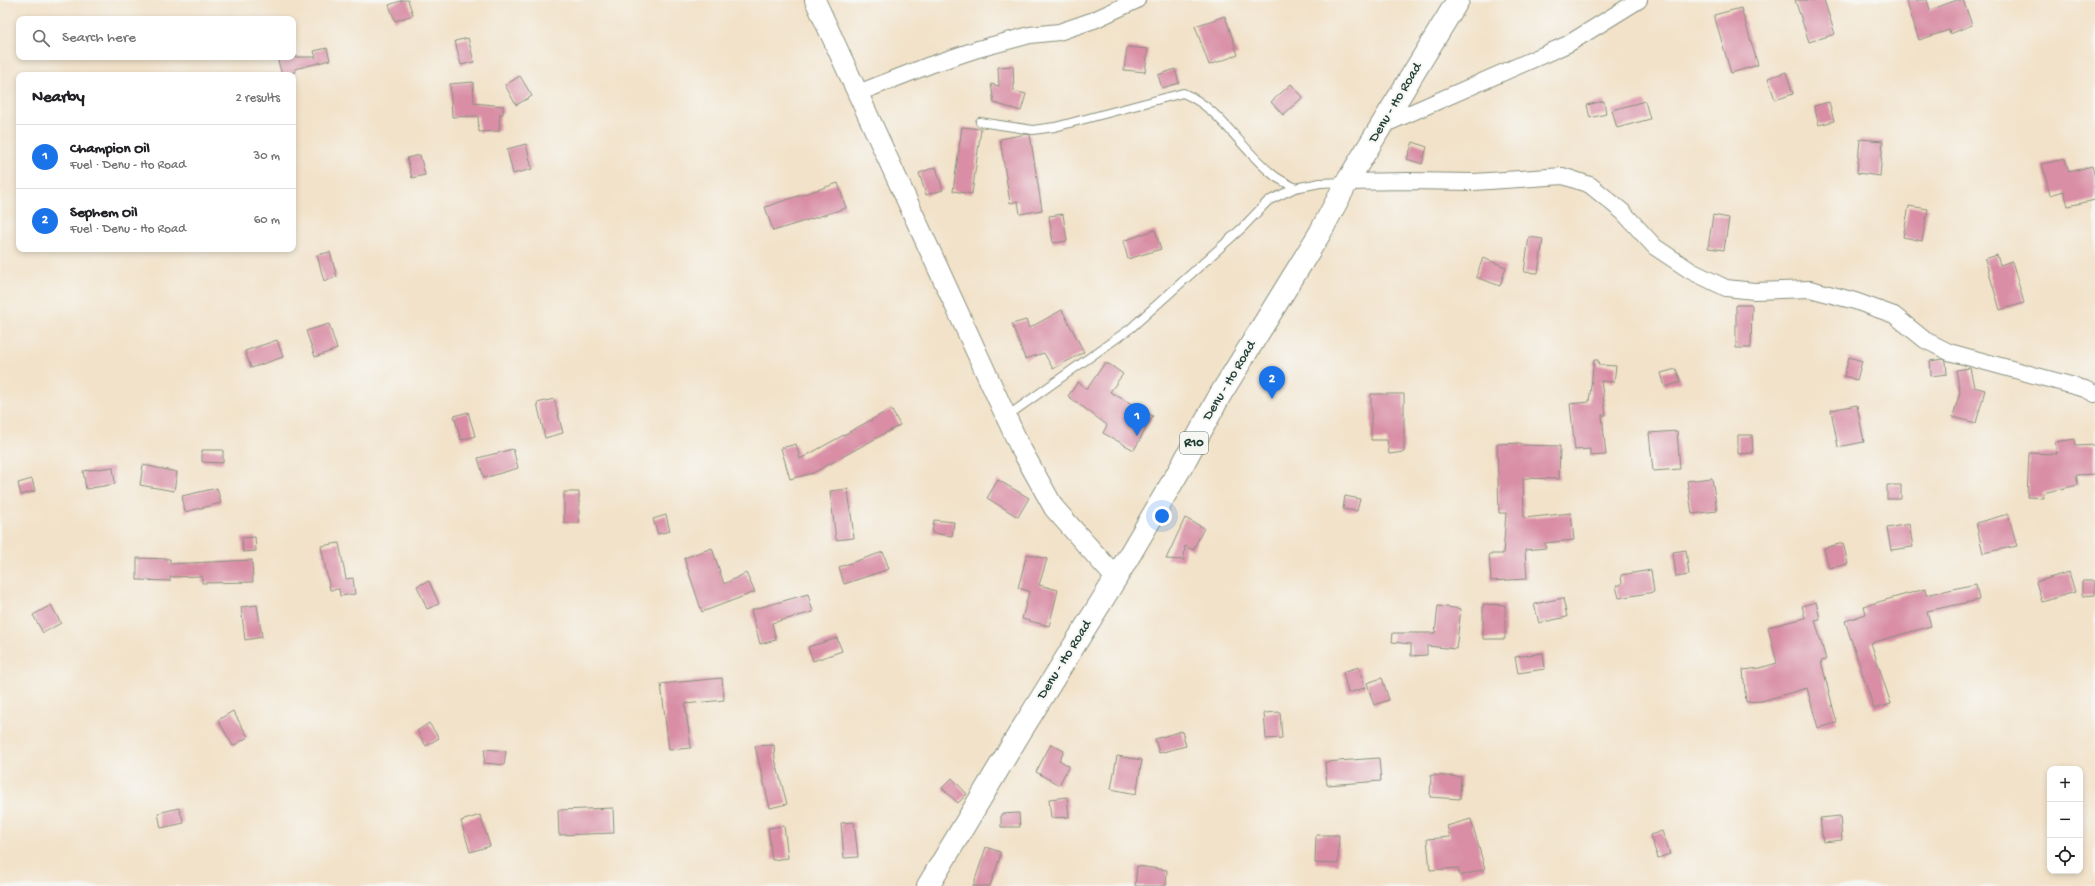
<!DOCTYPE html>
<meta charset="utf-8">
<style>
:root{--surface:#fff;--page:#f2f2f2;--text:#202124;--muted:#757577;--line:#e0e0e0;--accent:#1a73e8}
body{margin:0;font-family:"Gochi Hand",sans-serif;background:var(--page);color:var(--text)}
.controls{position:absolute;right:12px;bottom:12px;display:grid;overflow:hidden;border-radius:8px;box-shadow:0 2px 6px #0003}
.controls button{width:36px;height:36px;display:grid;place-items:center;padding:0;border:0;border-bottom:1px solid var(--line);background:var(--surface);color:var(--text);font:20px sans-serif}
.you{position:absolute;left:1162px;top:516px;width:14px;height:14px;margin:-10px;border:3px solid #fff;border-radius:50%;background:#1a73e8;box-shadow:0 0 0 6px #1a73e833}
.badge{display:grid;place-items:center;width:26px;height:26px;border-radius:50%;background:var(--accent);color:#fff;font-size:13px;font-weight:700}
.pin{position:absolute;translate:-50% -33px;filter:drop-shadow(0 1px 2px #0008)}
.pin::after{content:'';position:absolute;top:21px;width:14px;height:12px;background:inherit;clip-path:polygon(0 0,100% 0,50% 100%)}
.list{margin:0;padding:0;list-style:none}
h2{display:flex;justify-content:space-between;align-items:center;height:52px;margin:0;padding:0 16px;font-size:17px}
h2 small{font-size:13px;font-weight:400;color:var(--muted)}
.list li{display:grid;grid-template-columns:26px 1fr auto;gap:12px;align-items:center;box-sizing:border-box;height:64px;padding:0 16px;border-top:1px solid var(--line)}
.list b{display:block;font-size:15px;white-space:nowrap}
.list p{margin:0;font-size:13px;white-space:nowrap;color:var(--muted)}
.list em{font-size:13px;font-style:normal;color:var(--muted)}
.icon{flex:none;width:22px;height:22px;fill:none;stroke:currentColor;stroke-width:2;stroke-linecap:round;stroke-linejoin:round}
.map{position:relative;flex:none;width:2095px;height:886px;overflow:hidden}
.search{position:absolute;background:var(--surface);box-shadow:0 2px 6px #0003;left:16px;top:16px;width:280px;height:44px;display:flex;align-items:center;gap:10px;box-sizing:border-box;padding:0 14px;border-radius:8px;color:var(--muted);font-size:15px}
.panel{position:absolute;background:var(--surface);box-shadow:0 2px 6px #0003;left:16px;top:72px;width:280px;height:180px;border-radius:8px}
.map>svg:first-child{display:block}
</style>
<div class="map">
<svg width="2095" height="886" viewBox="0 0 2095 886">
<rect width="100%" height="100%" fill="#f6f6f2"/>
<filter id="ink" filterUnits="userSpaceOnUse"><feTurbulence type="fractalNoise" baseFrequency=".025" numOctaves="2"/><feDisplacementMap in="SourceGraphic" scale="8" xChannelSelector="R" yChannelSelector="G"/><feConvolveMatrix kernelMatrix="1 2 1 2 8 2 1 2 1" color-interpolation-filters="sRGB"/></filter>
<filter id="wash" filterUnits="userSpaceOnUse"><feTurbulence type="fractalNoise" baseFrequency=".012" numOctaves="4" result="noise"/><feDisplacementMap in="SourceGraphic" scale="16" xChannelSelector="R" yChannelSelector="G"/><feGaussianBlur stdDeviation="0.9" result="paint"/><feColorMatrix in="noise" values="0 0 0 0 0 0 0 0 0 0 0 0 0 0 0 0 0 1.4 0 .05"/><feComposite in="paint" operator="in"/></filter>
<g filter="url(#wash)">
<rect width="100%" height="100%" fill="#f2e2c9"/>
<g id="blocks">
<path fill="#d98ea6" d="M 403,0 L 408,0 L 413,15 L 395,21 L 389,5 Z
M 1795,0 L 1824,0 L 1835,34 L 1809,42 Z
M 1906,0 L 1927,0 L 1930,10 L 1957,0 L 1963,0 L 1972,25 L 1950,34 L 1949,30 L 1919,40 Z
M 1741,8 L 1758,65 L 1731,73 L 1714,15 Z
M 1225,16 L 1238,55 L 1209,65 L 1195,26 Z
M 468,38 L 474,62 L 461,65 L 455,41 Z
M 1127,47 L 1148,49 L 1145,72 L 1124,70 Z
M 327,48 L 330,60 L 295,69 L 295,72 L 282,75 L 277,57 L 316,57 L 314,51 Z
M 1013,66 L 1014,91 L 1026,94 L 1021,111 L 994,103 L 991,84 L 999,86 L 998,67 Z
M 1175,69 L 1179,83 L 1162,88 L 1158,75 Z
M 1786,72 L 1793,94 L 1775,100 L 1768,78 Z
M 520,76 L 532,96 L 516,105 L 505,85 Z
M 473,82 L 474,103 L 503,106 L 503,114 L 500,114 L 499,131 L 479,132 L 478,116 L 452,117 L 450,84 Z
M 1291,84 L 1303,97 L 1283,115 L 1271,102 Z
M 1604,101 L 1606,114 L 1590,118 L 1587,105 Z
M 1645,101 L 1650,119 L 1617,128 L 1612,110 Z
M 1829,102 L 1834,121 L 1819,125 L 1814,106 Z
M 962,127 L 981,129 L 972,194 L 953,191 Z
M 1026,134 L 1030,135 L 1042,210 L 1020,214 L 1018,201 L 1010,203 L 1000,139 Z
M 1860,139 L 1883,141 L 1880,176 L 1857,173 Z
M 1413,142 L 1427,147 L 1422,164 L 1407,159 Z
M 526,144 L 532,169 L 513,174 L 507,149 Z
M 420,155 L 425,175 L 412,178 L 407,158 Z
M 2065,159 L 2069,172 L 2092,166 L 2095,177 L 2095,200 L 2068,206 L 2064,191 L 2050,195 L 2042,164 Z
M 936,167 L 943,190 L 926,195 L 919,173 Z
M 838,183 L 846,208 L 773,231 L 765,207 Z
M 1909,206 L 1928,209 L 1922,241 L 1903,237 Z
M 1063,214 L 1067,241 L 1053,243 L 1049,216 Z
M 1713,215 L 1729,218 L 1724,250 L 1708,248 Z
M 1155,230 L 1161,249 L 1128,259 L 1123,241 Z
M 1529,237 L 1543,239 L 1538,273 L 1524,272 Z
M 330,252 L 337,277 L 324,281 L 317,255 Z
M 1997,255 L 2000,265 L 2012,261 L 2024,303 L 2000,310 L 1985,259 Z
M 1483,258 L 1506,267 L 1500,286 L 1476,277 Z
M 1736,305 L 1752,305 L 1751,348 L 1736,348 Z
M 1062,310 L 1084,352 L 1053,369 L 1044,353 L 1025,359 L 1012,324 L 1026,320 L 1029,328 Z
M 329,324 L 337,349 L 315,357 L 306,331 Z
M 277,340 L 283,357 L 251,368 L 245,351 Z
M 1849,357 L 1862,361 L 1857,380 L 1844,376 Z
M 1943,359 L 1946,361 L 1947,374 L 1931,376 L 1930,361 Z
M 1594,360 L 1598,360 L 1599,365 L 1616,366 L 1614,382 L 1601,381 L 1606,415 L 1602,415 L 1606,455 L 1590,456 L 1590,449 L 1575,450 L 1570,404 L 1589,402 Z
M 1104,364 L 1109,364 L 1123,374 L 1110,392 L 1153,416 L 1134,450 L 1103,433 L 1107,425 L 1068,396 L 1078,382 L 1087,389 Z
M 1970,368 L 1974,387 L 1985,390 L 1976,423 L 1953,417 L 1960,392 L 1956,370 Z
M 1676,369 L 1681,382 L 1665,387 L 1661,373 Z
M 1371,394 L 1404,394 L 1404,452 L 1389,454 L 1387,440 L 1371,440 Z
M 554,399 L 563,433 L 545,438 L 537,403 Z
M 1857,405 L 1864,442 L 1838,447 L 1831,410 Z
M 891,409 L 900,425 L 813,473 L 790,479 L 781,448 L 796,444 L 800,459 Z
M 468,412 L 475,436 L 461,440 L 454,416 Z
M 1677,431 L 1680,469 L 1653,471 L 1649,433 Z
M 1738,435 L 1752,435 L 1753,453 L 1738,454 Z
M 2075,439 L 2076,446 L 2095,445 L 2095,474 L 2076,475 L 2078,485 L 2043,493 L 2043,498 L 2027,497 L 2029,453 L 2057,454 L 2055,442 Z
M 1521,443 L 1521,445 L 1560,446 L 1559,479 L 1523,478 L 1524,518 L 1571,513 L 1574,540 L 1545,543 L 1546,548 L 1525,550 L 1527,579 L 1491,581 L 1489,554 L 1503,554 L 1506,513 L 1499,513 L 1497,444 Z
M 513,449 L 518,468 L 484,478 L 478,458 Z
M 202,450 L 223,450 L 223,463 L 202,462 Z
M 143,465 L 177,472 L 174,491 L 140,485 Z
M 113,467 L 115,484 L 86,489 L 83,471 Z
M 1712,478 L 1717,511 L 1692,514 L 1687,481 Z
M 32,479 L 35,491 L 21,495 L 18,483 Z
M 998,480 L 1029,498 L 1018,517 L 987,498 Z
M 1887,485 L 1901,485 L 1901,499 L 1887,499 Z
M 217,488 L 221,503 L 185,512 L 182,496 Z
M 848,489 L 854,538 L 836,540 L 830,491 Z
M 564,492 L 579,492 L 579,523 L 564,523 Z
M 1345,496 L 1360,499 L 1357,511 L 1343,509 Z
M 2008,514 L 2017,546 L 1983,553 L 1976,523 Z
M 666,515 L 670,531 L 658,534 L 653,519 Z
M 1185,518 L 1204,528 L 1193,550 L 1185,546 L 1184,560 L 1166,559 Z
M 934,520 L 954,522 L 952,536 L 932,533 Z
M 1909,524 L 1913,547 L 1891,550 L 1887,528 Z
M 255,537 L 256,551 L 243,552 L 242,538 Z
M 339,543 L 346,579 L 353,578 L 355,594 L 340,596 L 339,589 L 330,590 L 321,546 Z
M 1843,543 L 1848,564 L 1829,568 L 1824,548 Z
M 712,548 L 724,584 L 746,573 L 755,592 L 702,612 L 684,558 Z
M 1686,550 L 1689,575 L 1676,577 L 1673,552 Z
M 883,552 L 889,569 L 844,584 L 839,567 Z
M 1027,554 L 1047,559 L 1039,585 L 1058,590 L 1049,626 L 1022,619 L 1029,591 L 1018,588 Z
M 137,558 L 170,559 L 170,564 L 252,560 L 253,582 L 202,583 L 202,576 L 170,577 L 170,581 L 137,580 Z
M 1651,570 L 1654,592 L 1619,598 L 1616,586 L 1622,584 L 1621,575 Z
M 2069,572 L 2075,592 L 2042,602 L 2036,582 Z
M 429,581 L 439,604 L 427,609 L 417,586 Z
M 2082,581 L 2095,581 L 2095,595 L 2082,596 Z
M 1976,584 L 1979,600 L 1927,611 L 1931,626 L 1871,643 L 1891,704 L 1874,709 L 1845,621 L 1866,614 L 1864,606 L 1925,589 L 1926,595 Z
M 808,594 L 813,612 L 772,623 L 776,640 L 760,644 L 751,610 Z
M 1563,598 L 1567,617 L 1539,623 L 1534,604 Z
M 1816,602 L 1820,619 L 1815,620 L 1826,660 L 1821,661 L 1837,723 L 1818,728 L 1807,688 L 1762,701 L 1746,702 L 1743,670 L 1760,668 L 1777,663 L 1768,627 L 1805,618 L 1802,606 Z
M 1483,604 L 1505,605 L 1505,639 L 1483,639 Z
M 51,605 L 61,623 L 43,633 L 33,615 Z
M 257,605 L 262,637 L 245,640 L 241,607 Z
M 1438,606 L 1461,609 L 1456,649 L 1427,646 L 1427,655 L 1411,656 L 1411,644 L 1392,642 L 1393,633 L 1435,633 Z
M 837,638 L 842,651 L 813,661 L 808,647 Z
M 1543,653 L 1545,669 L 1518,673 L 1515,657 Z
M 1359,667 L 1365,688 L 1348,693 L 1343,672 Z
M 722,678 L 724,700 L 685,704 L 691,748 L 669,750 L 661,684 Z
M 1382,678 L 1389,700 L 1374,705 L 1367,683 Z
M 233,711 L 248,737 L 233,746 L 218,720 Z
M 1280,712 L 1282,738 L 1266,739 L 1264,713 Z
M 429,723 L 439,738 L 426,746 L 417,731 Z
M 1182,731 L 1186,746 L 1159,753 L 1155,739 Z
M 1051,744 L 1064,751 L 1059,760 L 1069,766 L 1059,785 L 1036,772 Z
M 774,745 L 775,759 L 787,804 L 770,808 L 755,746 Z
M 485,749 L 506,751 L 504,765 L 484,763 Z
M 1117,756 L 1142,760 L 1136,794 L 1111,789 Z
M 1379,758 L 1381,781 L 1327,785 L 1325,762 Z
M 1431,775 L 1461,777 L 1460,799 L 1430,797 Z
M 952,778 L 967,794 L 958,803 L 942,788 Z
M 1067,797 L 1069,817 L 1051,818 L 1049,799 Z
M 179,808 L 184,823 L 161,828 L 158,813 Z
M 613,808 L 614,833 L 559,835 L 558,810 Z
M 1019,813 L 1020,827 L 1001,827 L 1001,814 Z
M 480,815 L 490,846 L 470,852 L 461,821 Z
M 1840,816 L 1842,840 L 1823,842 L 1820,818 Z
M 1471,819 L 1485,869 L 1460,876 L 1458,868 L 1430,870 L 1427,839 L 1450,837 L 1447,826 Z
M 854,822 L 858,857 L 844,858 L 841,823 Z
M 784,826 L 788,858 L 772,860 L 768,828 Z
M 1662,831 L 1670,854 L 1658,858 L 1650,835 Z
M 1316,835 L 1339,835 L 1338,864 L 1315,863 Z
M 986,847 L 1000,852 L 1000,857 L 990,886 L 973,886 Z
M 1137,866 L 1167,870 L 1166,886 L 1135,886 Z"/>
</g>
</g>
<g filter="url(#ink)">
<use href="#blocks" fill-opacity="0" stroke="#88907e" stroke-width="1"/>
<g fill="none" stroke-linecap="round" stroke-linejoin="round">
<defs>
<path id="service" d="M 980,122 L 1033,130 L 1055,127 L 1183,93 C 1222,109 1243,153 1276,177 C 1282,181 1289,184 1295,188
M 1006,417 L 1131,328 L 1242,228 L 1268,201 L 1295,188 L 1320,183 L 1345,182"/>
<path id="minor" d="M 858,93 L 930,65 L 978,49 L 1030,35 L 1059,32 L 1094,20 L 1137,0
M 1383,125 L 1568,44 L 1639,0
M 1347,182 L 1407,181 L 1474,182 L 1563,176 L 1590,185 L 1623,212 L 1655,247 L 1691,271 L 1726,288 L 1754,291 L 1810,289 L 1855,301 L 1894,315 L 1925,340 L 1949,352 L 2085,389 L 2095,394"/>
<path id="tertiary" d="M 815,0 L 1020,447 L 1054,508 L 1116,578"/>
<path id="primary" d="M 928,886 L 1019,734 L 1116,578 L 1183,464 L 1220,395 L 1320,233 L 1347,182 L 1458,0"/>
</defs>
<use href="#service" stroke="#88907e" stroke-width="10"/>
<use href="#minor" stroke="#88907e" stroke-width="18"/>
<use href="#tertiary" stroke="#88907e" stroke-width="22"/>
<use href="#primary" stroke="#88907e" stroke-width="24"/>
<use href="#service" stroke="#fff" stroke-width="8"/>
<use href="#minor" stroke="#fff" stroke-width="16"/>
<use href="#tertiary" stroke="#fff" stroke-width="20"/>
<use href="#primary" stroke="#fff" stroke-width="22"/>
</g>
</g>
<g text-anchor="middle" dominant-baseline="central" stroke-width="4" stroke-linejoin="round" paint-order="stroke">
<rect fill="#f6f6f2" stroke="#60746d" stroke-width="1" x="1180" y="432" width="28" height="22" rx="3"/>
<g font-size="13" font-weight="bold" fill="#1f3d34">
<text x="1194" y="443">R10</text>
</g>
<g font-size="14" fill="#1f3d34" stroke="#f6f6f2">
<text transform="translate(1396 103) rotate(-59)">Denu - Ho Road</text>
<text transform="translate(1230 381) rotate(-59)">Denu - Ho Road</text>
<text transform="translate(1065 660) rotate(-58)">Denu - Ho Road</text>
</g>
</g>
</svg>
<div class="controls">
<button>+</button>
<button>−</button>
<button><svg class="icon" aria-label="locate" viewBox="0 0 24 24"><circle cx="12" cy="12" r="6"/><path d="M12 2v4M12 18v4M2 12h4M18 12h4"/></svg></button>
</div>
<div class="you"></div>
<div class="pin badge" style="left:1137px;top:436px">1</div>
<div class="pin badge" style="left:1272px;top:399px">2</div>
<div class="search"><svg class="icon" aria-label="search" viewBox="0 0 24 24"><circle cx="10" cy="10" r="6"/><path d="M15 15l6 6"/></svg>Search here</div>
<section class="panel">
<h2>Nearby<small>2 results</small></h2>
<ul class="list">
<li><span class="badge">1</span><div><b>Champion Oil</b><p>Fuel · Denu - Ho Road</p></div><em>30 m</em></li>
<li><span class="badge">2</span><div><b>Sephem Oil</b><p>Fuel · Denu - Ho Road</p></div><em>60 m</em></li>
</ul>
</section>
</div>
